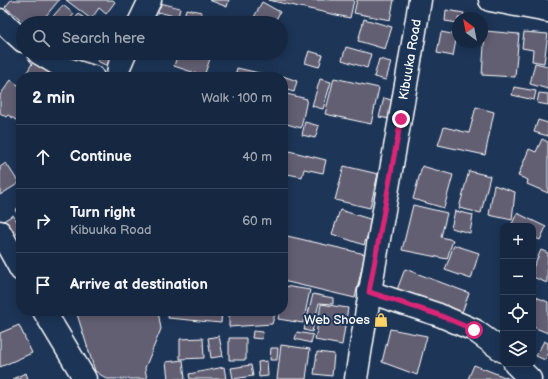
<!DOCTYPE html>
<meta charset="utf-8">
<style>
:root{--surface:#162841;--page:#1f3048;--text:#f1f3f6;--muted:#9ea6b1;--line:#35445a}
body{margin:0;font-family:"Balsamiq Sans",sans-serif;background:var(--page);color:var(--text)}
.controls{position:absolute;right:12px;bottom:12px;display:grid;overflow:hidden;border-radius:8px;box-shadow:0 2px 10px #0003}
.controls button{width:36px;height:36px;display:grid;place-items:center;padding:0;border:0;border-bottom:1px solid var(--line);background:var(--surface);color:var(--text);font:20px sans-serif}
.compass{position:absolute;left:452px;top:12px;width:36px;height:36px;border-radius:50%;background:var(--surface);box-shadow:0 2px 10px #0003;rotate:328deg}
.stop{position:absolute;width:12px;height:12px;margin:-9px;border:3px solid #db2777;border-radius:50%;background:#fff}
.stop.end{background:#db2777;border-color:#fff;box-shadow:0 1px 4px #0008}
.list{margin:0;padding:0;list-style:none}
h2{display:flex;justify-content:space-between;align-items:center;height:52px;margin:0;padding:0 16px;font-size:17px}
h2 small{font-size:13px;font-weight:400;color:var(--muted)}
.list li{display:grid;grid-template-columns:26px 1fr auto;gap:12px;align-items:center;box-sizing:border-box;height:64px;padding:0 16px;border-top:1px solid var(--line)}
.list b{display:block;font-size:15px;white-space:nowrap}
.list p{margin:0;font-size:13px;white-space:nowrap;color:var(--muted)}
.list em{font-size:13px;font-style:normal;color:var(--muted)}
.icon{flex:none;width:22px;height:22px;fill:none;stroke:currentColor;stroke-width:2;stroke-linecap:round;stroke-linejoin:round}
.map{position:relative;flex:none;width:548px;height:379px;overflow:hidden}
.search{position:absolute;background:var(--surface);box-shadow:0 2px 10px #0003;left:16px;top:16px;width:272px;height:44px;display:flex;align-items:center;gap:10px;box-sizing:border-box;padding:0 14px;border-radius:22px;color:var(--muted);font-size:15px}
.panel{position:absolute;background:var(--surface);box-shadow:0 2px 10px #0003;left:16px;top:72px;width:272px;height:244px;border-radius:16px}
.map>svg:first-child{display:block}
</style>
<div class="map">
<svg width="548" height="379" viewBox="0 0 548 379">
<rect width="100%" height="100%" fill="#1d3557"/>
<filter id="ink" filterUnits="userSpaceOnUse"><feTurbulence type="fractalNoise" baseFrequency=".025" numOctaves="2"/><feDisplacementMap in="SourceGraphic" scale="8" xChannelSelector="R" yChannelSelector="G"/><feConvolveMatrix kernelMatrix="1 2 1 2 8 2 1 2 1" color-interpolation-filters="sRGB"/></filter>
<g filter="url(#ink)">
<path fill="#635e73" stroke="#fff" d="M 11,0 L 59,0 L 40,23 L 25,23 L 5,7 Z
M 66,0 L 113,0 L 115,2 L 106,14 L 99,8 L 91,19 Z
M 209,0 L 229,0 L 227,7 Z
M 268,0 L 354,0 L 350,18 Z
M 357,0 L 394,0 L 390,20 L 354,13 Z
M 156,2 L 180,8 L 178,17 L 154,11 Z
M 262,2 L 280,12 L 274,23 L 255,23 L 252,21 Z
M 63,5 L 74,14 L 67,23 L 47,23 Z
M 186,9 L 202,12 L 200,23 L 183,21 Z
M 446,10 L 464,13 L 463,18 L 458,18 L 458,23 L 445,21 Z
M 79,14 L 89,22 L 88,23 L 71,23 Z
M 148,17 L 166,23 L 146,23 Z
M 209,19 L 221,22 L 221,23 L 208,23 Z
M 364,19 L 392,27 L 385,49 L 358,41 Z
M 485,31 L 519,34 L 515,77 L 482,75 Z
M 441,32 L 457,35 L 453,56 L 437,53 Z
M 524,32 L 548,34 L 544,63 L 532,61 L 533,50 L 522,48 Z
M 346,47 L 371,54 L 367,68 L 342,60 Z
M 309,51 L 323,55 L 319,67 L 305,63 Z
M 101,53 L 114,53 L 112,68 L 97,61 Z
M 150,53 L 169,53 L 167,59 Z
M 178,53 L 212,53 L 204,76 L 174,66 Z
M 379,59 L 391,62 L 386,80 L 374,77 Z
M 33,62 L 56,77 L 24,77 Z
M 535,63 L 548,66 L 548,89 L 530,84 Z
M 237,68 L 268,75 L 267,77 L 235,77 Z
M 283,76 L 297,81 L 294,92 L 283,89 Z
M 334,78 L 379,88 L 371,124 L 325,114 Z
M 320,79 L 331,82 L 323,109 L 312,106 Z
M 11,80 L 21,87 L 21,123 L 8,115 L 6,117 L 0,113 L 0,95 Z
M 514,87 L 536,91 L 534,100 L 512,95 Z
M 283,93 L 307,99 L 301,128 L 283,123 Z
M 539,93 L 548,94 L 548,105 L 537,103 Z
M 384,98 L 395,101 L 390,119 L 379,117 Z
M 476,107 L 494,112 L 485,155 L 438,145 L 444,127 L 469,133 Z
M 538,120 L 548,123 L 548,136 L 534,132 Z
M 305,122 L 319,126 L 315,138 L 302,135 Z
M 542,139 L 548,142 L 548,193 L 527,184 L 528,180 L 518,176 L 529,149 L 536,152 Z
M 285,150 L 326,160 L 323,173 L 304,169 L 302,177 L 283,173 Z
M 6,163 L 19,183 L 0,195 L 0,167 Z
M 344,166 L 378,174 L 370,208 L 335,200 Z
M 422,166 L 453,175 L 444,208 L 413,199 Z
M 469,171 L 490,176 L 481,213 L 459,208 Z
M 494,185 L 515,192 L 512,220 L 489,215 Z
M 413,205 L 447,213 L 441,237 L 453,240 L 447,259 L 402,250 Z
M 21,206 L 21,219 L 15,210 Z
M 340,210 L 373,220 L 364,245 L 332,234 Z
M 455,211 L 473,215 L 470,233 L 451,228 Z
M 517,213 L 546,227 L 540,240 L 533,237 L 533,226 L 511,226 Z
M 13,215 L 21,228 L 21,231 L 9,239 L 0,223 Z
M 283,235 L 365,254 L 355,298 L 283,281 Z
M 454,245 L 479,253 L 471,279 L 445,270 Z
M 541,250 L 548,253 L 547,283 L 533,277 L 533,268 Z
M 405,269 L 469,293 L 460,318 L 395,295 Z
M 285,286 L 310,290 L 303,323 L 278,319 L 280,311 L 283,311 Z
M 313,294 L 333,298 L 333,304 L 319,303 L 312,332 L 304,330 Z
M 536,297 L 548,302 L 548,333 L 533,327 L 533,306 Z
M 321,304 L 348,308 L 342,345 L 315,340 Z
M 76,311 L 158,311 L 161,329 L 145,368 L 147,379 L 107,379 L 95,371 Z
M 169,311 L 222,311 L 221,323 L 168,318 Z
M 229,311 L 276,311 L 272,324 L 229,327 Z
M 19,325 L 32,353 L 0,367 L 0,333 Z
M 390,329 L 427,336 L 417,375 L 382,362 Z
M 253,331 L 263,332 L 262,339 L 252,338 Z
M 297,332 L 313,335 L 311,343 L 295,339 Z
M 219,336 L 223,356 L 211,358 L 208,338 Z
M 203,338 L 204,358 L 180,359 L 180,339 Z
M 229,338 L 246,338 L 246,360 L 229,360 Z
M 544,341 L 548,343 L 548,354 L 545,360 L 536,356 Z
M 281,345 L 310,349 L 306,379 L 277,379 Z
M 271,348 L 278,348 L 277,360 L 270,360 Z
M 317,352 L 334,354 L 332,376 L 314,374 Z
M 183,360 L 185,379 L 168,379 L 166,362 Z
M 267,361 L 268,376 L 259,377 L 258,362 Z
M 251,365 L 253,376 L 233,379 L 231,368 Z
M 474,365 L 510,379 L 468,379 Z
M 224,367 L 226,379 L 190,379 L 189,374 Z
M 26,373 L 28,379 L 12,379 Z"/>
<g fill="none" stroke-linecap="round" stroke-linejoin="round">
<defs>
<g id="minor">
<path d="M 490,0 L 548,11"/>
<path d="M 0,20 L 23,41"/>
<path d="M 139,23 L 150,0"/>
<path d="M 39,53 L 64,68 L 93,77"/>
<path d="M 118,77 L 119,67 L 125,53"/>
<path d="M 0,232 L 21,270"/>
<path d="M 369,292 L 439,315 L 474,330 L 503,351"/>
<path d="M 44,311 L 85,379"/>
<path d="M 515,364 L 530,379"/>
<path id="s1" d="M 356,379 C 375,252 400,127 420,0"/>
</g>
</defs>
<use href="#minor" stroke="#fff" stroke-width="25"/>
<use href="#minor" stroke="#1d3557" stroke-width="22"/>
</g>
</g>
<g fill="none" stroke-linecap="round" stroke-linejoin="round" filter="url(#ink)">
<path stroke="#db2777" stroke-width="5" d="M 401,119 L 369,292 L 439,315 L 474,330"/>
</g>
<defs>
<symbol id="shop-bare" viewBox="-9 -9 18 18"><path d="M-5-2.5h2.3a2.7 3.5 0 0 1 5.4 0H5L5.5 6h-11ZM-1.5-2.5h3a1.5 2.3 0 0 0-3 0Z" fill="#ffd166" stroke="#1d3557" stroke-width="2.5" paint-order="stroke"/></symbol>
</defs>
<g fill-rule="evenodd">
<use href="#shop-bare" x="371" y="310" width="20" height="20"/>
</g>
<g text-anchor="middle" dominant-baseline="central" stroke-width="4" stroke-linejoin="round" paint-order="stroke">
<g font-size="13" fill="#fff" stroke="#1d3557">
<text stroke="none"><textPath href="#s1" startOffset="324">Kibuuka Road</textPath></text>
</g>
<g font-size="13" fill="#fff" stroke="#1d3557" text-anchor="end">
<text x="370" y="320">Web Shoes</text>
</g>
</g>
</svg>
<div class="controls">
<button>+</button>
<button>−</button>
<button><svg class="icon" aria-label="locate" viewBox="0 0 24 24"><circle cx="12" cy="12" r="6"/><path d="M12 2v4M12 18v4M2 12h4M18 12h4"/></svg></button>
<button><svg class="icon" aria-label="layers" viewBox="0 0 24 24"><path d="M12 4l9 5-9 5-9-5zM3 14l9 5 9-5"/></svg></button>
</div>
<svg class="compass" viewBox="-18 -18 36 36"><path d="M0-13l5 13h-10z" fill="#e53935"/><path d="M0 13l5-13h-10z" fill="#9ea6b1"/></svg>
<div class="stop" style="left:474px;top:330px"></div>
<div class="stop end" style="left:401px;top:119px"></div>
<div class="search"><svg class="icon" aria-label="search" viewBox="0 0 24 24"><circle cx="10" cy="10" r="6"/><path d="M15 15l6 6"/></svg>Search here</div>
<section class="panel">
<h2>2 min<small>Walk · 100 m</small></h2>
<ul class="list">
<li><svg class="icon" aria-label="ahead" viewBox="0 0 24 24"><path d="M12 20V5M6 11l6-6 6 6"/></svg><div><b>Continue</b></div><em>40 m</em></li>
<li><svg class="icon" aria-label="right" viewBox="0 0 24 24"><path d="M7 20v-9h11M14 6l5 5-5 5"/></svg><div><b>Turn right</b><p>Kibuuka Road</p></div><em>60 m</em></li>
<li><svg class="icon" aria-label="arrive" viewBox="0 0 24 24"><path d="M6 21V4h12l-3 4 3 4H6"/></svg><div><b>Arrive at destination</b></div></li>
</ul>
</section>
</div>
